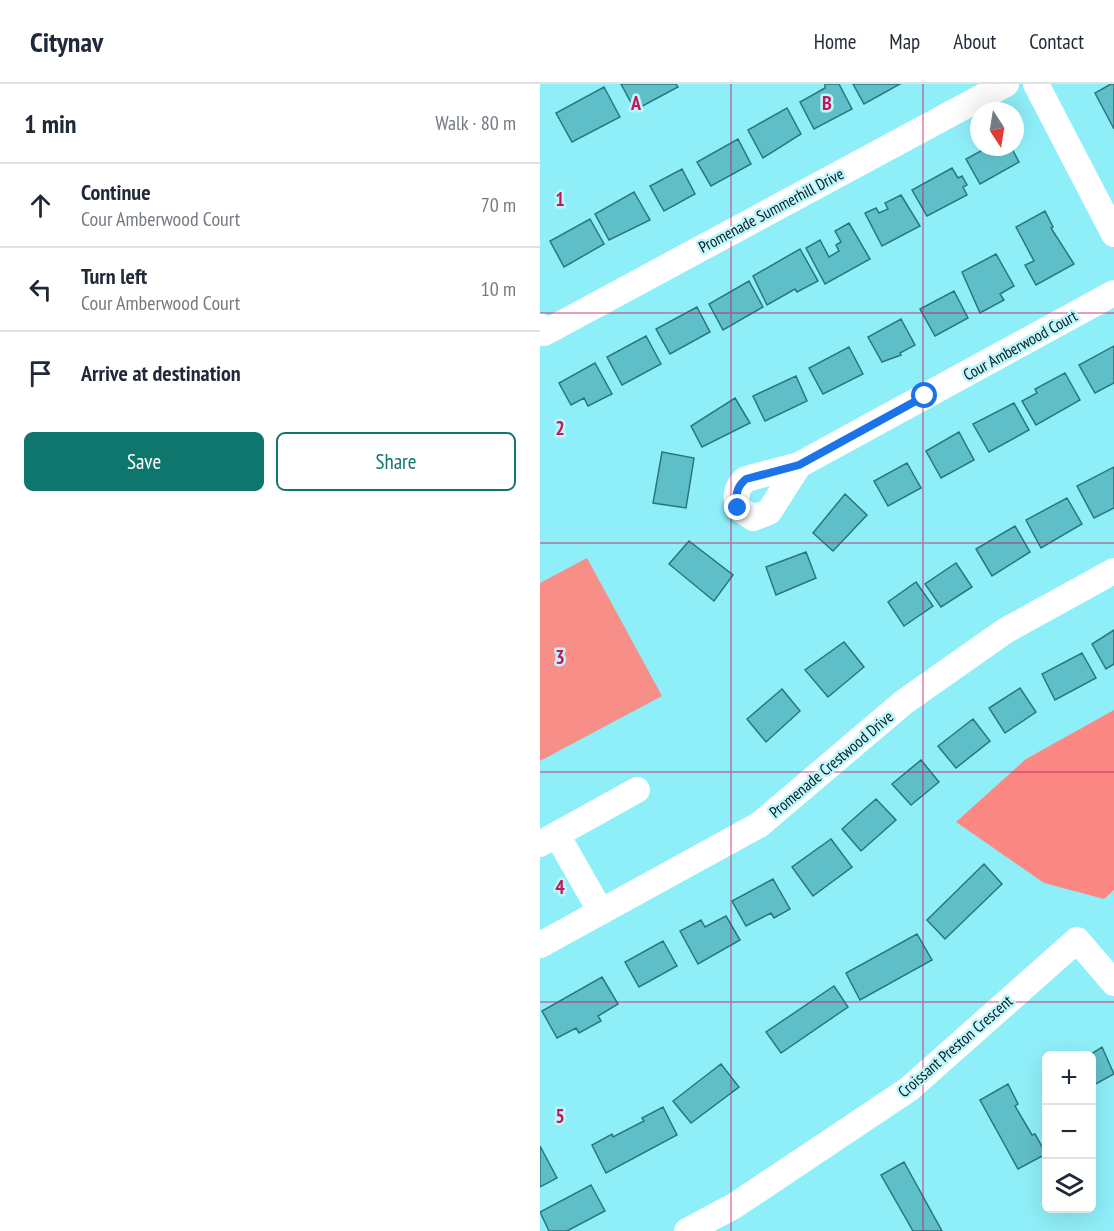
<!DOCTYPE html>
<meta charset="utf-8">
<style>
:root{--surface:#fff;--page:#f2f2f3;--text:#1f2937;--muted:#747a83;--line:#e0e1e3;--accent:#0f766e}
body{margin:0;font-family:"PT Sans Narrow",sans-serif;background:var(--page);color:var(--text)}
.controls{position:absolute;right:18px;bottom:18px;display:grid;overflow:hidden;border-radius:9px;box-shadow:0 6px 24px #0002}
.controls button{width:54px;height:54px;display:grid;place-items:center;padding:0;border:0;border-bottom:2px solid var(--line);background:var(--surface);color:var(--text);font:30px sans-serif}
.compass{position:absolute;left:430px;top:18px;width:54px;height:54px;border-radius:50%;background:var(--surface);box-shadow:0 6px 24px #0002;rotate:168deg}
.stop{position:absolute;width:18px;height:18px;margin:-14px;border:4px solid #1a73e8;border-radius:50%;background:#fff}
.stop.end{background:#1a73e8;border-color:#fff;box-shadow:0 2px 6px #0008}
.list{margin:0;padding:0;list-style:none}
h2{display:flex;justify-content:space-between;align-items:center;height:78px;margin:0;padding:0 24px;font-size:26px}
h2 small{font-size:20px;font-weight:400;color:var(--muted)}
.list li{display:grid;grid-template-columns:39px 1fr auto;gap:18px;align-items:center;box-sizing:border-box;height:84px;padding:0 24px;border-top:2px solid var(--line)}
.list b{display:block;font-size:22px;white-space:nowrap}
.list p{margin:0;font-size:20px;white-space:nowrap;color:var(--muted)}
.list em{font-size:20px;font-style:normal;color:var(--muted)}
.actions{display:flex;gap:12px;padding:18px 24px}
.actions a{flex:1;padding:14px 0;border:2px solid var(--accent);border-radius:9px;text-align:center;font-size:21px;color:var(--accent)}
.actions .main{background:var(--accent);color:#fff}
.icon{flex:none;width:33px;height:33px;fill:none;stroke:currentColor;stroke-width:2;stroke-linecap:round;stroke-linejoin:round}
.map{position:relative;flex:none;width:574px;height:1147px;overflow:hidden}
header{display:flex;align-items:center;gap:36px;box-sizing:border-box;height:84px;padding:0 30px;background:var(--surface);border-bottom:2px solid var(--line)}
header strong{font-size:28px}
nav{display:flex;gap:33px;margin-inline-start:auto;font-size:21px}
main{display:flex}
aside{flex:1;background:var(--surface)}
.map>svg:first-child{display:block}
</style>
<header>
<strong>Citynav</strong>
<nav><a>Home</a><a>Map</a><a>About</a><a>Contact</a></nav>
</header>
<main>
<aside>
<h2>1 min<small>Walk · 80 m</small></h2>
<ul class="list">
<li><svg class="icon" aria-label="ahead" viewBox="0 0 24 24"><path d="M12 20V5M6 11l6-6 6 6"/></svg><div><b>Continue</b><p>Cour Amberwood Court</p></div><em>70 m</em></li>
<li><svg class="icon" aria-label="left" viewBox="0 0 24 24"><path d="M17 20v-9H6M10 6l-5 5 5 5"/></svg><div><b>Turn left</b><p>Cour Amberwood Court</p></div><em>10 m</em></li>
<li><svg class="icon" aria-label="arrive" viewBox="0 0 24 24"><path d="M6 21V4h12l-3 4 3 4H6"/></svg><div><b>Arrive at destination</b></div></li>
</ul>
<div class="actions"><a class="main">Save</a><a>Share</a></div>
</aside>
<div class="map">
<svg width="574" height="1147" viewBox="0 0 574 1147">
<rect width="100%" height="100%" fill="#8feff9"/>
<path fill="#f78e88" d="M 47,474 L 122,612 L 0,677 L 0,499 Z"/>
<path fill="#fc8883" d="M 574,626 L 574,806 L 564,815 L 504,799 L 416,738 L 486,675 Z"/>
<path fill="#5fbfc9" stroke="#2b767d" stroke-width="1.5" d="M 81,0 L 136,0 L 138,3 L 95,26 Z
M 299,0 L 312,25 L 274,45 L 260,18 L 285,4 L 285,0 Z
M 313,0 L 360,0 L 324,20 Z
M 571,0 L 574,0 L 574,45 L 555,9 Z
M 64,3 L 80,33 L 32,58 L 16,29 Z
M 247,24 L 261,50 L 223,74 L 208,46 Z
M 198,55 L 211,80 L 171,102 L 157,78 Z
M 448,63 L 471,63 L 479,78 L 440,100 L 426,75 Z
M 412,84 L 418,94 L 422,92 L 427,101 L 423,103 L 427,111 L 387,132 L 372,106 Z
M 142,85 L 155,110 L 124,127 L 110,102 Z
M 94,108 L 110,136 L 69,156 L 55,130 Z
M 361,111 L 380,142 L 342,162 L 325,129 L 336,124 L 339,129 L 348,125 L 345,119 Z
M 505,127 L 513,143 L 511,144 L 534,180 L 496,201 L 485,181 L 494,177 L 476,143 Z
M 50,135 L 64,160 L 24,183 L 10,157 Z
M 309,139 L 330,175 L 285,200 L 266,164 L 280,156 L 289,173 L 299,167 L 296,161 L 301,158 L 295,147 Z
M 260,165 L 278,197 L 257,208 L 255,205 L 227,221 L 213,192 Z
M 456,170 L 474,202 L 460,210 L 464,216 L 440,229 L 422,188 Z
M 209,197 L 223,223 L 183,246 L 169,220 Z
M 414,207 L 428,234 L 395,252 L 380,225 Z
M 157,223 L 170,248 L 130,270 L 116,245 Z
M 361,235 L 375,261 L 360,269 L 361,271 L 342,278 L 328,253 Z
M 106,252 L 121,280 L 82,301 L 67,273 Z
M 574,262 L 574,299 L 555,309 L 539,281 Z
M 309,263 L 323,290 L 283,310 L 269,284 Z
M 55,279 L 72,310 L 48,322 L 44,314 L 31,321 L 19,299 Z
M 525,289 L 540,316 L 496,341 L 482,317 L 497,309 L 495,305 Z
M 256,292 L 267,317 L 225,337 L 213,312 Z
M 195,314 L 210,339 L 162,363 L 151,342 Z
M 474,319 L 489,346 L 449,368 L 433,340 Z
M 419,348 L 434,376 L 401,394 L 386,367 Z
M 122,368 L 154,374 L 146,424 L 113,419 Z
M 367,379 L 381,404 L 348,422 L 334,397 Z
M 574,383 L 574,424 L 554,434 L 537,402 Z
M 305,410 L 327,431 L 293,467 L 273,449 Z
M 527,414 L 542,440 L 501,464 L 486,436 Z
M 475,442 L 490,468 L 452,492 L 436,465 Z
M 149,457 L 193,491 L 174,517 L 129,480 Z
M 266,468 L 276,494 L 236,511 L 226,483 Z
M 416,479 L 432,503 L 401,523 L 385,500 Z
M 376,498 L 393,522 L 364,542 L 348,518 Z
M 574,546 L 574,580 L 566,585 L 552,560 Z
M 304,558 L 324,583 L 288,613 L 265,586 Z
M 542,569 L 556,594 L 515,616 L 502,590 Z
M 480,604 L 496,628 L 465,649 L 449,624 Z
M 242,605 L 260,627 L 226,658 L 207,635 Z
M 433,635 L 450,657 L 416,684 L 398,662 Z
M 381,676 L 399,698 L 371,721 L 352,700 Z
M 336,715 L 356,736 L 321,767 L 302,745 Z
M 291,755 L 312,783 L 273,812 L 252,783 Z
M 444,780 L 462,800 L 405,855 L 387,836 Z
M 233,795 L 250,825 L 234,834 L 231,829 L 206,842 L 192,817 Z
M 186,832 L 200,856 L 158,880 L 140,847 L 161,836 L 165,843 Z
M 377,850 L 392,876 L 320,916 L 306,889 Z
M 123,857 L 137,882 L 99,903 L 85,878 Z
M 62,893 L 78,920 L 58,932 L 61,937 L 39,949 L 36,944 L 17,954 L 2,927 Z
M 294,902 L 308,923 L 241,969 L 226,948 Z
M 562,963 L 574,990 L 552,1002 L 552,972 L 548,972 Z
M 181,980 L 199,1003 L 151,1039 L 133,1017 Z
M 468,1000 L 478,1020 L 475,1022 L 492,1051 L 495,1050 L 506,1070 L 478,1085 L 440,1016 Z
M 123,1023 L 137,1051 L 66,1089 L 52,1061 L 72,1050 L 73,1053 L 104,1037 L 102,1034 Z
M 0,1062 L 17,1094 L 0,1103 Z
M 364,1078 L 402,1147 L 373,1147 L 341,1091 Z
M 51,1101 L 65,1127 L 27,1147 L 9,1147 L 0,1128 Z"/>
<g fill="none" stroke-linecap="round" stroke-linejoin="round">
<path stroke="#fff" stroke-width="26" d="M 496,0 L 574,150
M 0,242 L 4,249 L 466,0
M 259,381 L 229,428 L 213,434 L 198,424 C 195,412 196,403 206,395 L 259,381 L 574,209
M 17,751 L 61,828
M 0,760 L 97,706
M 0,861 L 219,741 L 364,618 L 465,547 L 574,487
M 147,1147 L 194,1122 L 369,1005 L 537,856 L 574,899"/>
</g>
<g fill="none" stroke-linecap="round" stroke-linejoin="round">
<path stroke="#1a73e8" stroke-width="8" d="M 198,424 C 195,412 196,403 206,395 L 259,381 L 385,312"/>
</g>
<path fill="none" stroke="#c2185b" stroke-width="1.5" stroke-opacity="0.55" d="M 191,0 L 191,1147M 383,0 L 383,1147M 0,229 L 574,229M 0,459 L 574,459M 0,688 L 574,688M 0,918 L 574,918"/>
<g text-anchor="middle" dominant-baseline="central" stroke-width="5" stroke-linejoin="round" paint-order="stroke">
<g font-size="16" fill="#001d20" stroke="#c0f6fb">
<text transform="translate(231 126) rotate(-28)">Promenade Summerhill Drive</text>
<text transform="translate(480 261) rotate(-29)">Cour Amberwood Court</text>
<text transform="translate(291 680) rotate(-40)">Promenade Crestwood Drive</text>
<text transform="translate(415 962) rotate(-41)">Croissant Preston Crescent</text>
</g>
</g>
<g font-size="20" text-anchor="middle" font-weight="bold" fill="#c2185b" stroke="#c0f6fb" stroke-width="5" stroke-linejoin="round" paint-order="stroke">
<text x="96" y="26">A</text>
<text x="287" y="26">B</text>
<text x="20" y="122">1</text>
<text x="20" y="351">2</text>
<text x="20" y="580">3</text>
<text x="20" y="810">4</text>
<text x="20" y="1039">5</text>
</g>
</svg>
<div class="controls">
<button>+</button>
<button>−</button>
<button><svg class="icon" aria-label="layers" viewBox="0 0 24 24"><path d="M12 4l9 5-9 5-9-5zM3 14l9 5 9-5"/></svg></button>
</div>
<svg class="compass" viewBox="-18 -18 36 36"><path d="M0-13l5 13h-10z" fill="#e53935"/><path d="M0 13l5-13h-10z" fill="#747a83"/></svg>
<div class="stop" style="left:385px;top:312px"></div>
<div class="stop end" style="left:198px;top:424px"></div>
</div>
</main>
